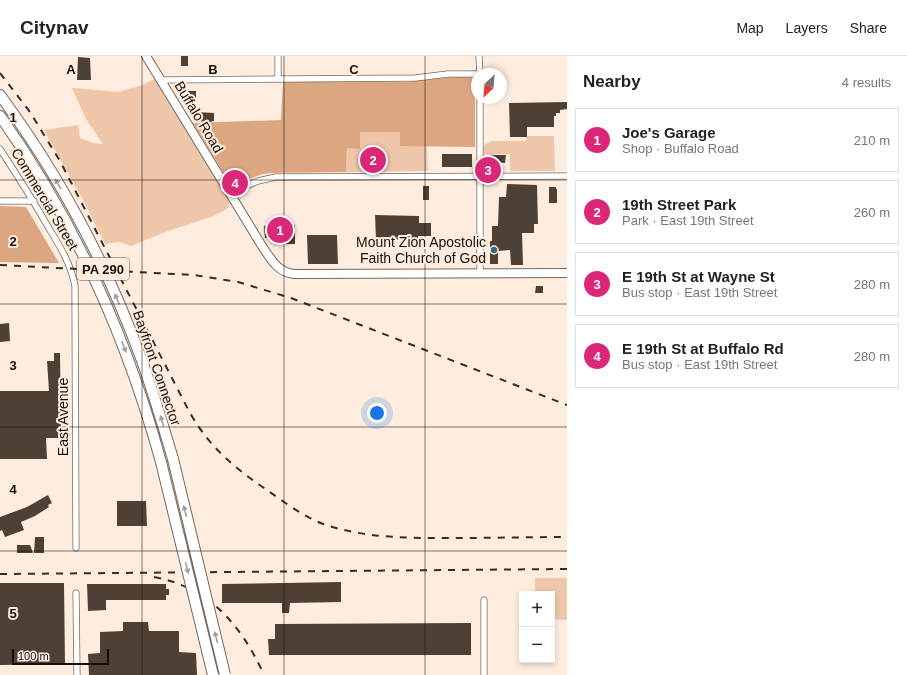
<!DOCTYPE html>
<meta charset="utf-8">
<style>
:root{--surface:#fff;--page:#f6f6f6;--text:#222;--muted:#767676;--line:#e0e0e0;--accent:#db2777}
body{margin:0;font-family:Arial,sans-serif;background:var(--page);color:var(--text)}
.controls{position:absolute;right:12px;bottom:12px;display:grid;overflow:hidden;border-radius:0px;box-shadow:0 2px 6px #0003}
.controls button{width:36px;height:36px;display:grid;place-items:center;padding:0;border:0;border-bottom:1px solid var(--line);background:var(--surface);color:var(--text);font:20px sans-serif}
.compass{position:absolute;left:471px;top:12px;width:36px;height:36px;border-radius:50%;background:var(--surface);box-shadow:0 2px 6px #0003;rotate:206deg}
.scale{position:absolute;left:12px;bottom:10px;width:97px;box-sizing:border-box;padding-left:4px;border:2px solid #16100c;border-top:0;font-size:11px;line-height:14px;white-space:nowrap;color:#16100c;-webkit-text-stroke:3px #feecdf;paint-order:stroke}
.you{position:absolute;left:377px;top:357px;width:14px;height:14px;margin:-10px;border:3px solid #fff;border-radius:50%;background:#1a73e8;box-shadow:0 0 0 6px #1a73e833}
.badge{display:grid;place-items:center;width:26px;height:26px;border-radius:50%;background:var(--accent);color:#fff;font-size:13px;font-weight:700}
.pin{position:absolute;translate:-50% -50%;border:2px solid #fff;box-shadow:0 1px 4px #0006}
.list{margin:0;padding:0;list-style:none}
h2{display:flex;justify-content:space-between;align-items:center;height:52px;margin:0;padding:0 16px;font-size:17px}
h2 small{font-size:13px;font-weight:400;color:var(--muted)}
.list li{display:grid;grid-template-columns:26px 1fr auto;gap:12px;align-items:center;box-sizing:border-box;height:64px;margin:0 8px 8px;padding:0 8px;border:1px solid var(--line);border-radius:0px}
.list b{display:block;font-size:15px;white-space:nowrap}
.list p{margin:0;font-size:13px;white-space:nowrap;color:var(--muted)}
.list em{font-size:13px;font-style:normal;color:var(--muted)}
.map{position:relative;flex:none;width:567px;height:619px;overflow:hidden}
header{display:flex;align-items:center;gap:24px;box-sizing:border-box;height:56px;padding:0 20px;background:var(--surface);border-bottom:1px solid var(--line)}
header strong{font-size:19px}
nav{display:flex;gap:22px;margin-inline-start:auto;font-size:14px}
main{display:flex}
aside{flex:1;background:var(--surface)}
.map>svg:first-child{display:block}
</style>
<header>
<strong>Citynav</strong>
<nav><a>Map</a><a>Layers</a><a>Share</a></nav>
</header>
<main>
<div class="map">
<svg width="567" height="619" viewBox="0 0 567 619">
<rect width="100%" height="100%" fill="#feecdf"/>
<path fill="#eec6a9" d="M 155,23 L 223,134 L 229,145 L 228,152 L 214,160 L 168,175 L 131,190 L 120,186 L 105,188 L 84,146 L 44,74 L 78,69 L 80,82 L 93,87 L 103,88 L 86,63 L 72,32 L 74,32 L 118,36 L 142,29 Z
M 360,76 L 400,76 L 400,90 L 427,90 L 428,115 L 346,116 L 347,92 Z
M 527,80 L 554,80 L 555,115 L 510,115 L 510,98 L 484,98 L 484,89 L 492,85 L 526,85 Z
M 535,522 L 567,522 L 567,564 L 552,563 L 552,538 L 535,538 Z"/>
<path fill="#dba680" d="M 453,21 L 470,21 L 475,23 L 475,91 L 400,90 L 400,76 L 360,76 L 360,93 L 347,92 L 346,116 L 271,117 L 262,118 L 234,129 L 231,129 L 193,67 L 281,64 L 283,26 L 405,26 Z
M 0,150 L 26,151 L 59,207 L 0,206 Z"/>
<path fill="#4f4036" d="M 181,0 L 188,0 L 188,10 L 181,10 Z
M 78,1 L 90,2 L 91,24 L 77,24 Z
M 188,35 L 196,35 L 196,44 L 188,44 Z
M 567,46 L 567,53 L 560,54 L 560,57 L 556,57 L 556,60 L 554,60 L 554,71 L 527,71 L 527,81 L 510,81 L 509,47 Z
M 196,56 L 214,57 L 214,65 L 210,66 L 196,65 Z
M 442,98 L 472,98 L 472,111 L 442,111 Z
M 490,99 L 506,99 L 505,107 L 495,106 L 496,107 L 490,107 Z
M 507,128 L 537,129 L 538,168 L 534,168 L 534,177 L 522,177 L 523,209 L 511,209 L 510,194 L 498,195 L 498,208 L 490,208 L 490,185 L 492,185 L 492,170 L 498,170 L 499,141 L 506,141 Z
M 423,130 L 429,130 L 429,144 L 423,144 Z
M 549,131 L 556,131 L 556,133 L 557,133 L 557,147 L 549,147 Z
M 375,159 L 419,160 L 419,167 L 431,167 L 431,180 L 418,180 L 418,183 L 376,184 Z
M 295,169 L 295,188 L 284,188 L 284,181 L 265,182 L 264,170 Z
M 307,179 L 337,179 L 338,208 L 308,208 Z
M 536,230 L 543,230 L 543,237 L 535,237 Z
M 9,267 L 10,285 L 0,286 L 0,268 Z
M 54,297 L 60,297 L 61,382 L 46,382 L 47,403 L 0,403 L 0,335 L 49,335 L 47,305 L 54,305 Z
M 48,439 L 52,447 L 48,449 L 49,451 L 35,460 L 21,466 L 24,474 L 5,481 L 2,474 L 0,475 L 0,461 L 27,451 Z
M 117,445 L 146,445 L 147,470 L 117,470 Z
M 35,481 L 44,481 L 44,497 L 34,497 Z
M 17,489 L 30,489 L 33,497 L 17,497 Z
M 341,526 L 341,546 L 290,547 L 289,557 L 282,557 L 282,547 L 222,547 L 222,528 Z
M 0,527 L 64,527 L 65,608 L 0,609 Z
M 87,528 L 166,528 L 166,533 L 169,533 L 169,539 L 166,539 L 166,544 L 106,544 L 106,554 L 88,555 Z
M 123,566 L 148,566 L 149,575 L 179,575 L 179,596 L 196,597 L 197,619 L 89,619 L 88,598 L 100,597 L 100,576 L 123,575 Z
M 471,567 L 471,599 L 269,599 L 268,583 L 275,583 L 275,568 Z"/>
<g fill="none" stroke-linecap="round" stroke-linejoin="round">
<defs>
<path id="street" d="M 479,0 L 480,18
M 278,23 L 278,0
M 161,24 L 415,22 L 448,18 L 477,18
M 480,42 L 480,218
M 0,93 C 17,119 34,146 50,174 C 61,192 71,209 75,230 L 76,492
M 230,137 L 258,125 L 276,121 L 567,120
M 0,145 L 34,145
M 76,537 L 77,619
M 484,619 L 484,544"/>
<path id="secondary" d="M 146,0 L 262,190 C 271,203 277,216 294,218 L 567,217"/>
<path id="highway" d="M 0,39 C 59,119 107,209 141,302 C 153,335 163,369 173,403
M 0,60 C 75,165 127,282 161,406"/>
</defs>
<use href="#street" stroke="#77685d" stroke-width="7"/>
<use href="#secondary" stroke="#77685d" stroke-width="10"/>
<use href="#highway" stroke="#77685d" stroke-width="12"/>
<use href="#street" stroke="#fff" stroke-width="5.5"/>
<use href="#secondary" stroke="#fff" stroke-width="8"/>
<use href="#highway" stroke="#fff" stroke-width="10"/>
<path stroke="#352d28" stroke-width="2" stroke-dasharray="7 7" stroke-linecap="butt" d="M 0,17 L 30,56 L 60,105 L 190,357 C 209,390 232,410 264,432 C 283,445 303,461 326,469 C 369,483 413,482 458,482 C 494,482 531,481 567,481
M 0,209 L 194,219 L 238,226 L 291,242 L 567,349
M 0,518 L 567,513
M 154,521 C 209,531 242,570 264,619"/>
<defs>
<path id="highway-bridge" d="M 173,403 L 225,619
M 161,406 L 213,619"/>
</defs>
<use href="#highway-bridge" stroke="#77685d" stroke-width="12" stroke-linecap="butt"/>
<use href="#highway-bridge" stroke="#fff" stroke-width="10"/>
</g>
<defs><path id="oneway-solid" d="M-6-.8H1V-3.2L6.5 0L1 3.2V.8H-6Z"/></defs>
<g fill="#a29f9e">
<use href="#oneway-solid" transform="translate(58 128) rotate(-120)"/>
<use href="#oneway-solid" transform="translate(117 243) rotate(-114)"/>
<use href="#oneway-solid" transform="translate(124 291) rotate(69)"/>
<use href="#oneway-solid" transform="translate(162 365) rotate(-106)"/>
<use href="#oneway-solid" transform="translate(185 455) rotate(-104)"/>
<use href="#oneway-solid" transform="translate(187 512) rotate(76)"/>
<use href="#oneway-solid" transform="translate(216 581) rotate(-104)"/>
</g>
<path fill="none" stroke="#16100c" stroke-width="1" stroke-opacity="0.55" d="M 142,0 L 142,619M 284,0 L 284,619M 425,0 L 425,619M 0,124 L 567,124M 0,248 L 567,248M 0,371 L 567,371M 0,495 L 567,495"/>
<circle fill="#346784" stroke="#feecdf" stroke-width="1.5" cx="494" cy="194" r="4"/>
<g text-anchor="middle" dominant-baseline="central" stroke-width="4" stroke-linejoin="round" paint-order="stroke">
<rect fill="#feecdf" stroke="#5c524b" stroke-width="1" x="77" y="202" width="52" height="22" rx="3"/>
<g font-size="13" font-weight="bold" fill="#16100c">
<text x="103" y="213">PA 290</text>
</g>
<g font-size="14" fill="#16100c" stroke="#feecdf">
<text transform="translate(199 61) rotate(59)">Buffalo Road</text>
<text transform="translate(45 143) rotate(59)">Commercial Street</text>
<text transform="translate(157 312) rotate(71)">Bayfront Connector</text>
<text transform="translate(63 361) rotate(-90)">East Avenue</text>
</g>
<g font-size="14" fill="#16100c" stroke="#feecdf" text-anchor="end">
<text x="486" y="186">Mount Zion Apostolic<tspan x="486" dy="16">Faith Church of God</tspan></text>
</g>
</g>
<g font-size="13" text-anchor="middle" font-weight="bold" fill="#16100c" stroke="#feecdf" stroke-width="4" stroke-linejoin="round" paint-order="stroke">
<text x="71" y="18">A</text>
<text x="213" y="18">B</text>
<text x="354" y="18">C</text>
<text x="13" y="66">1</text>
<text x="13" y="190">2</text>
<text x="13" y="314">3</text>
<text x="13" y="438">4</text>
<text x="13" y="562">5</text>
</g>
</svg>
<div class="controls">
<button>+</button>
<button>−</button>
</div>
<svg class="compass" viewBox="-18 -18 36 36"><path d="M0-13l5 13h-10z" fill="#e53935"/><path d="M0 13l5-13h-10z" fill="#767676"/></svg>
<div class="scale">100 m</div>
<div class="you"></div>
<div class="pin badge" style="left:280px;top:174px">1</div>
<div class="pin badge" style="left:373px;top:104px">2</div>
<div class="pin badge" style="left:488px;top:114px">3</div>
<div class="pin badge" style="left:235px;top:127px">4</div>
</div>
<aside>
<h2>Nearby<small>4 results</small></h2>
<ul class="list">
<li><span class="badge">1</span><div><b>Joe's Garage</b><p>Shop · Buffalo Road</p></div><em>210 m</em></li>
<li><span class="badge">2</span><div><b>19th Street Park</b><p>Park · East 19th Street</p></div><em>260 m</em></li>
<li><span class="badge">3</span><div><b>E 19th St at Wayne St</b><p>Bus stop · East 19th Street</p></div><em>280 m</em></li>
<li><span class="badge">4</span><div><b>E 19th St at Buffalo Rd</b><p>Bus stop · East 19th Street</p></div><em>280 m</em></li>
</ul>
</aside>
</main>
